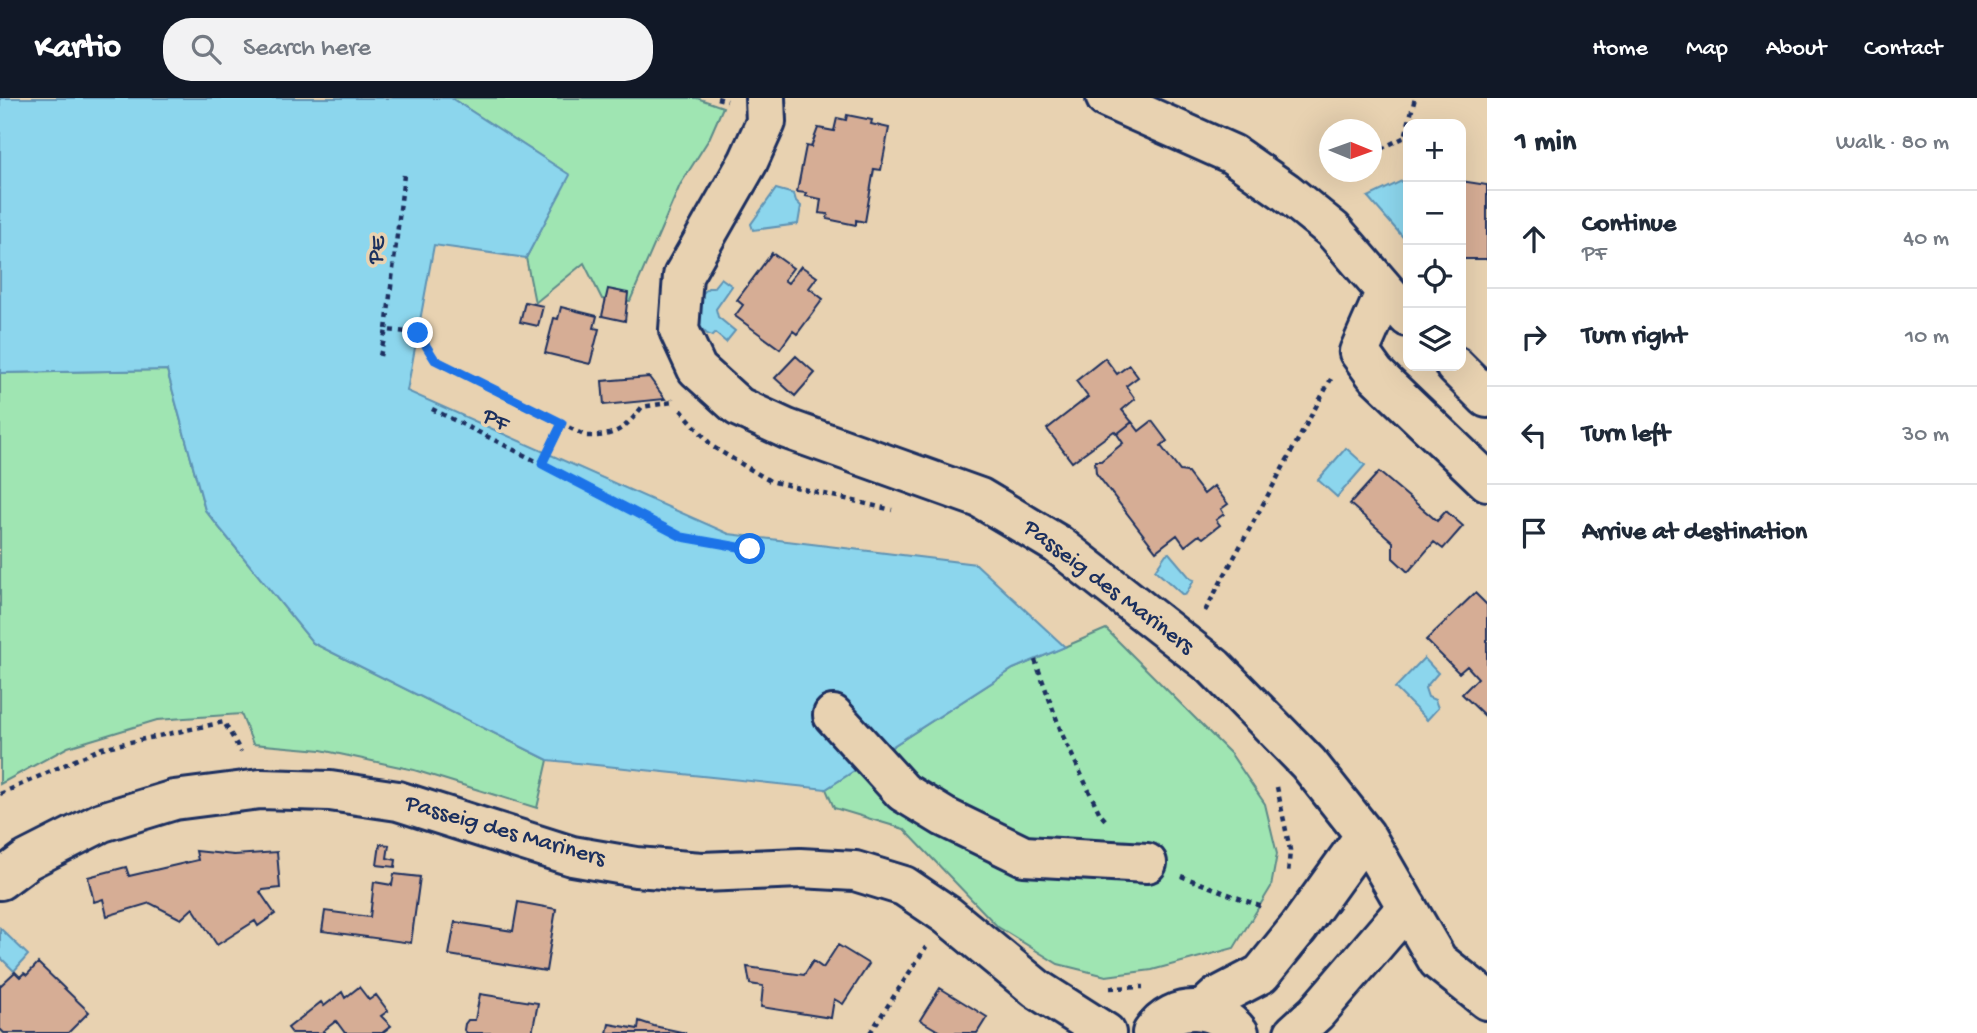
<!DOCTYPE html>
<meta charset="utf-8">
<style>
:root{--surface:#fff;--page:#f2f2f3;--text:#1f2937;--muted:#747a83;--line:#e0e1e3;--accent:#111827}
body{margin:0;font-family:"Gochi Hand",sans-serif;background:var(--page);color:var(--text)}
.controls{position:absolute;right:21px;top:21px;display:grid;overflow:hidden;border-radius:14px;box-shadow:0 7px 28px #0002}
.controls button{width:63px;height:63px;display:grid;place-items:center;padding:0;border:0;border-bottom:2px solid var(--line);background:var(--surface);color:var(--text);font:35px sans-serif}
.compass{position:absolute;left:1319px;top:21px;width:63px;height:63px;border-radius:50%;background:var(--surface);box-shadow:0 7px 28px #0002;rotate:91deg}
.stop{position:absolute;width:21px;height:21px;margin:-16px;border:5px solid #1a73e8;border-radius:50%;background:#fff}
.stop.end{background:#1a73e8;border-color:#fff;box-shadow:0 2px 7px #0008}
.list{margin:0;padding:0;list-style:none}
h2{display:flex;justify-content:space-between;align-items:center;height:91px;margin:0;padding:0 28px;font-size:30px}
h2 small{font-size:23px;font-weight:400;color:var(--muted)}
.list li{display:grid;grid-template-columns:46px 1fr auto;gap:21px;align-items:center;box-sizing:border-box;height:98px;padding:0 28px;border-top:2px solid var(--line)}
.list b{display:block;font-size:26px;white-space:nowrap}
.list p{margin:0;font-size:23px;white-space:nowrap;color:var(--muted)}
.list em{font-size:23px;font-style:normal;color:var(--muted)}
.icon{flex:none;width:38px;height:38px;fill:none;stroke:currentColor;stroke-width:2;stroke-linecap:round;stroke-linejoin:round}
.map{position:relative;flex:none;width:1487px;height:935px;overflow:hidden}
header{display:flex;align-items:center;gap:42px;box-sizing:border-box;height:98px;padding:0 35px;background:var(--accent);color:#fff}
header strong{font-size:33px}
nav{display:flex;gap:38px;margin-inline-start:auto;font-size:24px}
.search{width:490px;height:63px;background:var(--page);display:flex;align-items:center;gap:18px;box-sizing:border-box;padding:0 24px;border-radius:28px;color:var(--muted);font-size:26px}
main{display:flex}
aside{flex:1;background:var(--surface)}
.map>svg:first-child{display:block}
</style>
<header>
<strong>Kartio</strong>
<div class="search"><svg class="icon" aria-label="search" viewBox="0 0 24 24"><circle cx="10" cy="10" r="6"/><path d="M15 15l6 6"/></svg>Search here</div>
<nav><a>Home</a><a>Map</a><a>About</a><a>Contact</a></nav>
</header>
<main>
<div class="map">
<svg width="1487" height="935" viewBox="0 0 1487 935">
<rect width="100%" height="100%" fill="#e8d2b1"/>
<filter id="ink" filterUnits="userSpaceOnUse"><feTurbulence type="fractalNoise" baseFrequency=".0143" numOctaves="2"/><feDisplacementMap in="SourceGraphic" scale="14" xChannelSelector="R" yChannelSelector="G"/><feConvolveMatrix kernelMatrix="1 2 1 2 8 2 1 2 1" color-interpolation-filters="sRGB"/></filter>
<g filter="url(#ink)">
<path fill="#9fe5b2" stroke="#5d8a88" stroke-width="2" d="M 451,0 L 697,0 L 723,9 L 709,41 L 680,87 L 630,203 L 602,201 L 584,165 L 535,205 L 526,160 L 569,77 Z
M 167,272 L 205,412 L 313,545 L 548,662 L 537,710 L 414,672 L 321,652 L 253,646 L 241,616 L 157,622 L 68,649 L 0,686 L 0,275 Z
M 1106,531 L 1231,656 L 1265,706 L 1277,756 L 1271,789 L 1234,850 L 1152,872 L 1106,878 L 1058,866 L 998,829 L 904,731 L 834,710 L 826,691 L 1013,571 Z"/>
<path fill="#8cd6ed" stroke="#5f93b4" stroke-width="2" d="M 0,0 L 451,0 L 570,77 L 526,160 L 434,147 L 407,293 L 729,436 L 976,466 L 1065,549 L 1013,571 L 826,691 L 548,662 L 313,545 L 205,412 L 167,272 L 0,275 Z
M 1408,80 L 1408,145 L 1368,99 Z
M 776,91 L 794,96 L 796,103 L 801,108 L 798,126 L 753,132 L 751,126 Z
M 721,180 L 732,188 L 716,211 L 718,219 L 735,233 L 726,244 L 715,235 L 712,238 L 707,236 L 698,227 L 700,198 L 708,190 L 713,190 Z
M 1346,350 L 1365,367 L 1337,399 L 1318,382 Z
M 1169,455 L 1191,481 L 1194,482 L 1186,496 L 1183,497 L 1155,472 L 1166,456 Z
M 1424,560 L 1438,575 L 1425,590 L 1428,599 L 1435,602 L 1438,610 L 1427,622 L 1395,590 Z
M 0,830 L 28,857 L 14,873 L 0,859 Z"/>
<path fill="#d6ad95" stroke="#1b2f5e" stroke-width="2" d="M 847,17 L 872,22 L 871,26 L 889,30 L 881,72 L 874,71 L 865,124 L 856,122 L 856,127 L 827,121 L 828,116 L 819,115 L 821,101 L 805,98 L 806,95 L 797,94 L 806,48 L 811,49 L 818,30 L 834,33 L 837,20 L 846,22 Z
M 1461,83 L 1487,87 L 1487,161 L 1461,161 Z
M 772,155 L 793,170 L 784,182 L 788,185 L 801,168 L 817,179 L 809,190 L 823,201 L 797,236 L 793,233 L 780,251 L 735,218 L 743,207 L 737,202 Z
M 608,191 L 628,195 L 625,223 L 602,218 Z
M 525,204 L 543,208 L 538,228 L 520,224 Z
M 561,209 L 597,218 L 594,230 L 599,231 L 590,266 L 545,255 L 554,220 L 558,221 Z
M 796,258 L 815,275 L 795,298 L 775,280 Z
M 1105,260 L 1117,276 L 1129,267 L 1138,279 L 1126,288 L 1135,301 L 1122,312 L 1132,324 L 1117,336 L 1114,333 L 1072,364 L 1047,331 L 1088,299 L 1076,283 Z
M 649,279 L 665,301 L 604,307 L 602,283 Z
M 1152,323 L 1167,343 L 1161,348 L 1180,373 L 1187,374 L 1204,396 L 1214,388 L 1228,406 L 1221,411 L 1224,416 L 1216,422 L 1220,427 L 1203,440 L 1199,437 L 1185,448 L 1177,437 L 1156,453 L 1096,375 L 1095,363 L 1101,363 L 1123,345 L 1117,336 L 1132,324 L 1139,333 Z
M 1379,374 L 1437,423 L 1446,413 L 1463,428 L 1443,451 L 1434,444 L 1408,474 L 1393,460 L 1393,444 L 1350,406 Z
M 1475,495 L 1487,507 L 1487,616 L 1485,618 L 1462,596 L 1478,580 L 1467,568 L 1459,575 L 1426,542 Z
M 380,746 L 389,747 L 387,760 L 396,762 L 395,769 L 377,767 Z
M 196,753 L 234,757 L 277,754 L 280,790 L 263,792 L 260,794 L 275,816 L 258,828 L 255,823 L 217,847 L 193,810 L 181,821 L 150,805 L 107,818 L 103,801 L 94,804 L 88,779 L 126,769 L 129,778 L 198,762 Z
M 394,776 L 420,779 L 411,845 L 322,833 L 325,813 L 370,819 L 374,784 L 392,787 Z
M 518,804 L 556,811 L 546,873 L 449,857 L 455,824 L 513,833 Z
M 838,847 L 869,866 L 843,906 L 834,901 L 831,920 L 761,909 L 763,888 L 750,886 L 747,869 L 804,877 L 813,863 L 823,870 Z
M 38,865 L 89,914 L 68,935 L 4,935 L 0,931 L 0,888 L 15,874 L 20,879 L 24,875 L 27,877 Z
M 359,889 L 369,902 L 376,897 L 388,913 L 381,918 L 391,928 L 382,935 L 345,935 L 336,923 L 323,933 L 325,935 L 292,935 L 288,930 L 321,904 L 324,908 L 342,894 L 345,900 Z
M 940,890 L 987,919 L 977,935 L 942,935 L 920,922 Z
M 480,896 L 538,905 L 532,935 L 467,935 L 464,932 L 465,926 L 468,922 L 475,922 Z
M 639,923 L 654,928 L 686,935 L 607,935 L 609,926 L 638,931 Z"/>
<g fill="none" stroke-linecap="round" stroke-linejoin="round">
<defs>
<path id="minor" d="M 765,0 L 766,24 L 748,64 L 683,178 L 679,232 L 697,271 L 739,309 L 787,331 L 980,400 L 1057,446 L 1187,548 L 1214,569 L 1308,665 L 1365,737 L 1438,863 L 1487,902
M 1106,0 L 1232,56 L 1286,94 L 1333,132 L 1408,219
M 1385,195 L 1359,254 L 1375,276 L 1487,383
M 1455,268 L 1487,300
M 833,617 L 903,694 L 944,719 L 1024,758 L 1147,765
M 0,782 L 27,762 L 102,724 L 174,702 L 260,691 L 330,693 L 398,703 L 572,758 L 636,769 L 702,774 L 800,770 L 855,773 L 904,788 L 947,817 L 1037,891 L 1106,935
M 1204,911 L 1217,899 L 1261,876 L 1299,829 L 1365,737
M 1152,935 C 1173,902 1218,907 1239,935
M 1294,935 L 1316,915 L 1407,809"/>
</defs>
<use href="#minor" stroke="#1b2f5e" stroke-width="44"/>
<path stroke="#1b2f5e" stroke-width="4.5" stroke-dasharray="5 5" stroke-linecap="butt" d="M 717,0 L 727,3
M 1372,55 L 1405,39 L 1415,0
M 404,77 L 386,232 L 418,235 L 435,262 L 586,338 C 615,339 625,331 642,309 L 673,304 L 672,301
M 380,258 L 386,232
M 432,311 L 542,366 L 562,325
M 681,312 L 713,349 L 770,383 L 892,412
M 542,366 L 682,439 L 750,451
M 1205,513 L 1331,281
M 1035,562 L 1062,636 L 1100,716 L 1108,725
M 1277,689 L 1290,752 L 1288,777
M 0,696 L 102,650 L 224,624 L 241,654
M 1181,778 L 1265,810
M 1110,890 L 1143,889
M 870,935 L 926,849"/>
<use href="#minor" stroke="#e8d2b1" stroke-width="38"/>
</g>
</g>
<g fill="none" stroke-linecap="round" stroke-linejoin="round" filter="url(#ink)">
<path stroke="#1a73e8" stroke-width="9" d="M 418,235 L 435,262 L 562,325 L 542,366 L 682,439 L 750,451"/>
</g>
<g text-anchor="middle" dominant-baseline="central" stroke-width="7" stroke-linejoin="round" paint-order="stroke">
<g font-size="24" fill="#1b2f5e" stroke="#e8d2b1">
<text transform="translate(378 152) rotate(-83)">PE</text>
<text transform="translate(495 323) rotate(27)">PF</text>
<text transform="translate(1108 490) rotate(37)">Passeig des Mariners</text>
<text transform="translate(505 734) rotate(16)">Passeig des Mariners</text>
</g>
</g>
</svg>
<div class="controls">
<button>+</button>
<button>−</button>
<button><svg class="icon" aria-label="locate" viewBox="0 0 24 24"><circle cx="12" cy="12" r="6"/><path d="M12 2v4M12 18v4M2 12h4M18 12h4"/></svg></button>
<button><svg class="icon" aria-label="layers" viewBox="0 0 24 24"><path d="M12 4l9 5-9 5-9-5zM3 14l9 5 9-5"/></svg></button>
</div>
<svg class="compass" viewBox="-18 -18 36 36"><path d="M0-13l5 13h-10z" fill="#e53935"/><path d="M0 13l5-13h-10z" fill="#747a83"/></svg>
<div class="stop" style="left:750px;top:451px"></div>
<div class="stop end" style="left:418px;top:235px"></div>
</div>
<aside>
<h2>1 min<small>Walk · 80 m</small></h2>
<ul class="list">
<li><svg class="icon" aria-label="ahead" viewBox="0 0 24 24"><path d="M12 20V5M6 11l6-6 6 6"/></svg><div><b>Continue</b><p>PF</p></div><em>40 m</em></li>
<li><svg class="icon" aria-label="right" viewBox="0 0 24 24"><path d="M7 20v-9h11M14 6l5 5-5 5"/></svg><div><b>Turn right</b></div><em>10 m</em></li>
<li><svg class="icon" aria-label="left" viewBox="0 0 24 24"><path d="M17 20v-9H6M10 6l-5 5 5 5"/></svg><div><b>Turn left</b></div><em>30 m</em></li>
<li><svg class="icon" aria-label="arrive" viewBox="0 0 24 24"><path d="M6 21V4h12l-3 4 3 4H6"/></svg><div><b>Arrive at destination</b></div></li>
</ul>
</aside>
</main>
